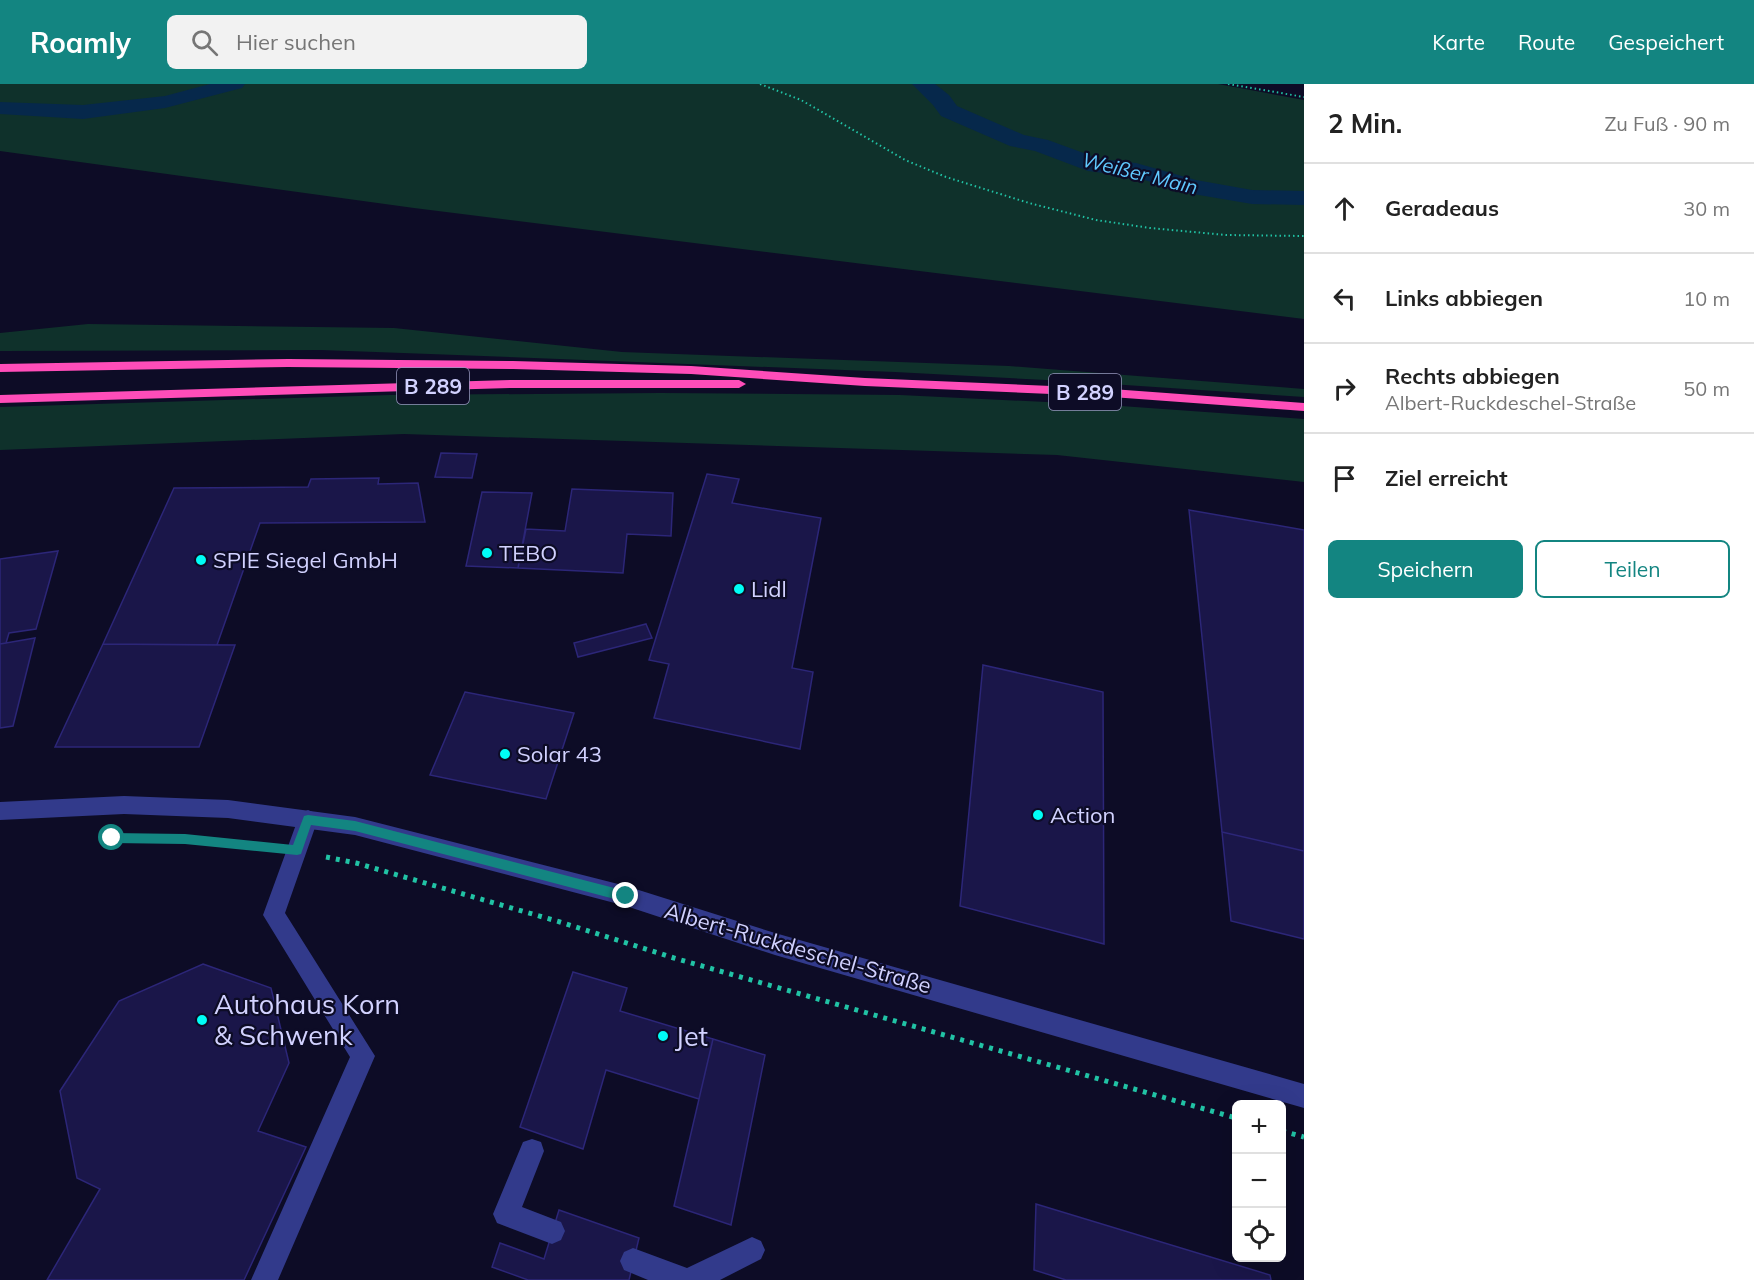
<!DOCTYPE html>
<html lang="de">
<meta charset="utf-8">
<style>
:root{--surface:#fff;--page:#f2f2f2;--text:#222;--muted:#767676;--line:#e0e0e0;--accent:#138581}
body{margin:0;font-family:Mulish,sans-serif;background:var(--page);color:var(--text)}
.controls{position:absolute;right:18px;bottom:18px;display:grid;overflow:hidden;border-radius:9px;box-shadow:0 6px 24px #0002}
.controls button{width:54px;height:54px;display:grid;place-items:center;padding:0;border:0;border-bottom:2px solid var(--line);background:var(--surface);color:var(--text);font:30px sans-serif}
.stop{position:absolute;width:18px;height:18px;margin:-14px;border:4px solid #138581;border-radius:50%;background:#fff}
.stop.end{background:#138581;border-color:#fff;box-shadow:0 2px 6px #0008}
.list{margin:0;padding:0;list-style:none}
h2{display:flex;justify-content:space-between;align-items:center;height:78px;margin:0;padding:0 24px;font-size:26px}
h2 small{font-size:20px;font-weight:400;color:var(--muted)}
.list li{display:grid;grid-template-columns:39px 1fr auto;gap:18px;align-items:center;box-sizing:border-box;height:90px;padding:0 24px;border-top:2px solid var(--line)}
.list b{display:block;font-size:22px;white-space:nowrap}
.list p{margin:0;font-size:20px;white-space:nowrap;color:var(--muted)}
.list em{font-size:20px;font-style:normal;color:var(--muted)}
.actions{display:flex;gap:12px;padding:18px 24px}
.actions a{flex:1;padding:14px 0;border:2px solid var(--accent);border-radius:9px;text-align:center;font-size:21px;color:var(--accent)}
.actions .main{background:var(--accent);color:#fff}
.icon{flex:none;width:33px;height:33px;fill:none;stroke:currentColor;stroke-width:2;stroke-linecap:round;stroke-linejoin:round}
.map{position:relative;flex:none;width:1304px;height:1196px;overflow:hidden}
header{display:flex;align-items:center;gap:36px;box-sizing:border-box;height:84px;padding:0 30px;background:var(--accent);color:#fff}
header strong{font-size:28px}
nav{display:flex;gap:33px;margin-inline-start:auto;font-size:21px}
.search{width:420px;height:54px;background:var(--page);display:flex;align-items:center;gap:15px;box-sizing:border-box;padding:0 21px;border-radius:9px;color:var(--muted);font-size:22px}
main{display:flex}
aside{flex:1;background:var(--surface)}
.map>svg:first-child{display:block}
</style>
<header>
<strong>Roamly</strong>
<div class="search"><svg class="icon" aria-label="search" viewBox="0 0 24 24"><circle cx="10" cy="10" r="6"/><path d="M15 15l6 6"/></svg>Hier suchen</div>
<nav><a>Karte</a><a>Route</a><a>Gespeichert</a></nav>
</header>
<main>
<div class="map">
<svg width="1304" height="1196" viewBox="0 0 1304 1196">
<rect width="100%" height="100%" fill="#0d0c26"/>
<path fill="#0f312b" d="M 0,0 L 1218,0 L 1304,16 L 1304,235 L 414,124 L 0,67 Z
M 88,240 L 394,244 L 622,268 L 1009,282 L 1304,305 L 1304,313 L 1065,297 L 895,288 L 430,270 L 321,266 L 0,267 L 0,249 Z
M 660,309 L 900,311 L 1107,321 L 1304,335 L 1304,398 L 1057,371 L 404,350 L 0,366 L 0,323 L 390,311 Z"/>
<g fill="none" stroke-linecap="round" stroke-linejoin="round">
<path fill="#06284b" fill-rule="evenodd" d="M 210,0 L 245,0 L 242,4 L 165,24 L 83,35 L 0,30 L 0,18 L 83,21 L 165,12 Z
M 912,0 L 935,0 L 949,11 L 957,22 L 1024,51 L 1048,56 L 1100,75 L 1136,79 L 1196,96 L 1252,106 L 1304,107 L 1304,121 L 1252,120 L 1193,110 L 1134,93 L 1088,87 L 1035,67 L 1010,62 L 941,32 L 933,21 Z"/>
</g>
<path fill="#1a1649" stroke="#2c2678" stroke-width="1.5" d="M 441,369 L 477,370 L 472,394 L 435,393 Z
M 707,390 L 739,395 L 732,419 L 821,434 L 792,584 L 813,588 L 800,665 L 654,634 L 669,580 L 649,576 Z
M 379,394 L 378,400 L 418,399 L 425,438 L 260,439 L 217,561 L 103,560 L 174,404 L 308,403 L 311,395 Z
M 572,405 L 673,409 L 671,452 L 627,450 L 623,489 L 518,484 L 526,445 L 565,447 Z
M 482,408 L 532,409 L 518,484 L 466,482 Z
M 1189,426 L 1304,446 L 1304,767 L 1222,748 Z
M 58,467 L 36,545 L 9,549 L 6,559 L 0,560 L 0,475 Z
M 646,540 L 652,554 L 578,573 L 574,559 Z
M 35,554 L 13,642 L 0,644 L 0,560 Z
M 103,560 L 235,561 L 199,663 L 55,663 Z
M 983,581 L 1103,608 L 1104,860 L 960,822 Z
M 465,608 L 574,629 L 546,715 L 430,691 Z
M 1222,748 L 1304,767 L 1304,855 L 1231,837 Z
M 203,880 L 271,904 L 289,979 L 258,1047 L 306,1063 L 244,1196 L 47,1196 L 100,1105 L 77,1094 L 60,1007 L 119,917 Z
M 573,888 L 627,904 L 620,927 L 713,955 L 699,1015 L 606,986 L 583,1065 L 520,1043 Z
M 713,955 L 765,971 L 731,1141 L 674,1122 Z
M 1036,1120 L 1270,1191 L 1271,1196 L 1066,1196 L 1034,1186 Z
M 559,1126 L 639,1154 L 629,1196 L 528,1196 L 492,1183 L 500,1159 L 544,1175 Z"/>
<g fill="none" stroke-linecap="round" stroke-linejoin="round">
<path stroke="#21c3a5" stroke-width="2" stroke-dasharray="1.5 3" stroke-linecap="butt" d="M 760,0 L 801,16 L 905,76 L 946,93 L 1029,119 L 1096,136 L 1150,144 L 1226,151 L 1304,152
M 1228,0 L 1304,13"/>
<path stroke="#21c3a5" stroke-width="4" stroke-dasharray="3 4.5" stroke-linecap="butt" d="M 106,754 L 176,755
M 187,755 L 269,763"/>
<path stroke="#21c3a5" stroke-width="5" stroke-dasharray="4 6" stroke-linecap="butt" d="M 326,773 L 356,779 L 560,838 L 674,874 L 1236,1034
M 1282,1047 L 1304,1053"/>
<path fill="#323a8b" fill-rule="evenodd" d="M 308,726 L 315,729 L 318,735 L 285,829 L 375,972 L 278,1196 L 251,1196 L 350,973 L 263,831 L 298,735 L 301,729 Z
M 532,1055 L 541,1058 L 544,1067 L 522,1123 L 561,1138 L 565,1147 L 561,1156 L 552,1160 L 497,1139 L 493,1130 L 523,1058 Z
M 752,1153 L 761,1157 L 765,1166 L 761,1175 L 720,1196 L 648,1196 L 624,1186 L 620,1177 L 624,1168 L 633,1164 L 687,1184 Z"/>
<path fill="#323a8b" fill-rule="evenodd" d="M 124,712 L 228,716 L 355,733 L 626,802 L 775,849 L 1304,1000 L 1304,1024 L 775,871 L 626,822 L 355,751 L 228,734 L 124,730 L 0,736 L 0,718 Z"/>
<path fill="#ff4db9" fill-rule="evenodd" d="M 288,275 L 513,277 L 691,282 L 865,294 L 1098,304 L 1304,319 L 1304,327 L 1098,312 L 865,302 L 691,290 L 513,285 L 288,283 L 0,288 L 0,280 Z
M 511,296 L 739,296 L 746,300 L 739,304 L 511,304 L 0,319 L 0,311 Z"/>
</g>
<path fill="#138581" d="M 308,731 L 355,737 L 626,807 L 632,812 L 626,818 L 355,747 L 311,741 L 301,770 L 297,771 L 185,760 L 112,759 L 106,754 L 112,749 L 185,750 L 293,761 L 304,732 Z"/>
<g fill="#00fdf6" stroke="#0d0c26" stroke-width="2">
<circle cx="487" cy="469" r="6"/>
<circle cx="201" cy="476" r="6"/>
<circle cx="739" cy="505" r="6"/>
<circle cx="505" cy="670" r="6"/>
<circle cx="1038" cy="731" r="6"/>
<circle cx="202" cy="936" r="6"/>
<circle cx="663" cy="952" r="6"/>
</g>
<g text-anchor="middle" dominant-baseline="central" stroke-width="4.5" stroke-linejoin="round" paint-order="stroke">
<g font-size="20" font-style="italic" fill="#60c9ff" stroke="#0d0c26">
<text transform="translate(1140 89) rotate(14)">Weißer Main</text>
</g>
<g fill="#0d0c26" stroke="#9797be" stroke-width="1.5">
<rect x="397" y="284" width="72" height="36" rx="4.5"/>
<rect x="1049" y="290" width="72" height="36" rx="4.5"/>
</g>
<g font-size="21" font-weight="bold" fill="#d2d2ff">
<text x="433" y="302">B 289</text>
<text x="1085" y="308">B 289</text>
</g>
<g font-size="22" fill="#d2d2ff" stroke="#0d0c26" text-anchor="start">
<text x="499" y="469">TEBO</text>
<text x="213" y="476">SPIE Siegel GmbH</text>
<text x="751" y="505">Lidl</text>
<text x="517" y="670">Solar 43</text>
<text x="1050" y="731">Action</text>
</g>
<g font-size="22" fill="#d2d2ff" stroke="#0d0c26">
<text transform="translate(798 864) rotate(16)">Albert-Ruckdeschel-Straße</text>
</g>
<g font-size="27" fill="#d2d2ff" stroke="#0d0c26" text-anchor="start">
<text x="214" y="920">Autohaus Korn<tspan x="214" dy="31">&amp; Schwenk</tspan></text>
<text x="675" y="952">Jet</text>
</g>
</g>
</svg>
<div class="controls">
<button>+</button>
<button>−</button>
<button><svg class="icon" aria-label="locate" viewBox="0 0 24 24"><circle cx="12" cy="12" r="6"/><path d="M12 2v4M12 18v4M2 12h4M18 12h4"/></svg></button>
</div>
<div class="stop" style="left:112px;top:754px"></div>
<div class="stop end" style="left:626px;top:812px"></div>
</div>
<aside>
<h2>2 Min.<small>Zu Fuß · 90 m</small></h2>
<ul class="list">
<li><svg class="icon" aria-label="ahead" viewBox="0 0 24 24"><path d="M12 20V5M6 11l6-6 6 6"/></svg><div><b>Geradeaus</b></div><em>30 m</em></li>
<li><svg class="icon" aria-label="left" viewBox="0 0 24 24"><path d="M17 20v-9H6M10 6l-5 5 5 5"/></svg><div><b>Links abbiegen</b></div><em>10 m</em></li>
<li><svg class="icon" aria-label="right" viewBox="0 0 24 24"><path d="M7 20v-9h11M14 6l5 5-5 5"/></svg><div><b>Rechts abbiegen</b><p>Albert-Ruckdeschel-Straße</p></div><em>50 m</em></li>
<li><svg class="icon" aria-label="arrive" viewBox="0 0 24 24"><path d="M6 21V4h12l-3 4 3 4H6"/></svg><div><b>Ziel erreicht</b></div></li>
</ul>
<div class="actions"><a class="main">Speichern</a><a>Teilen</a></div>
</aside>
</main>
